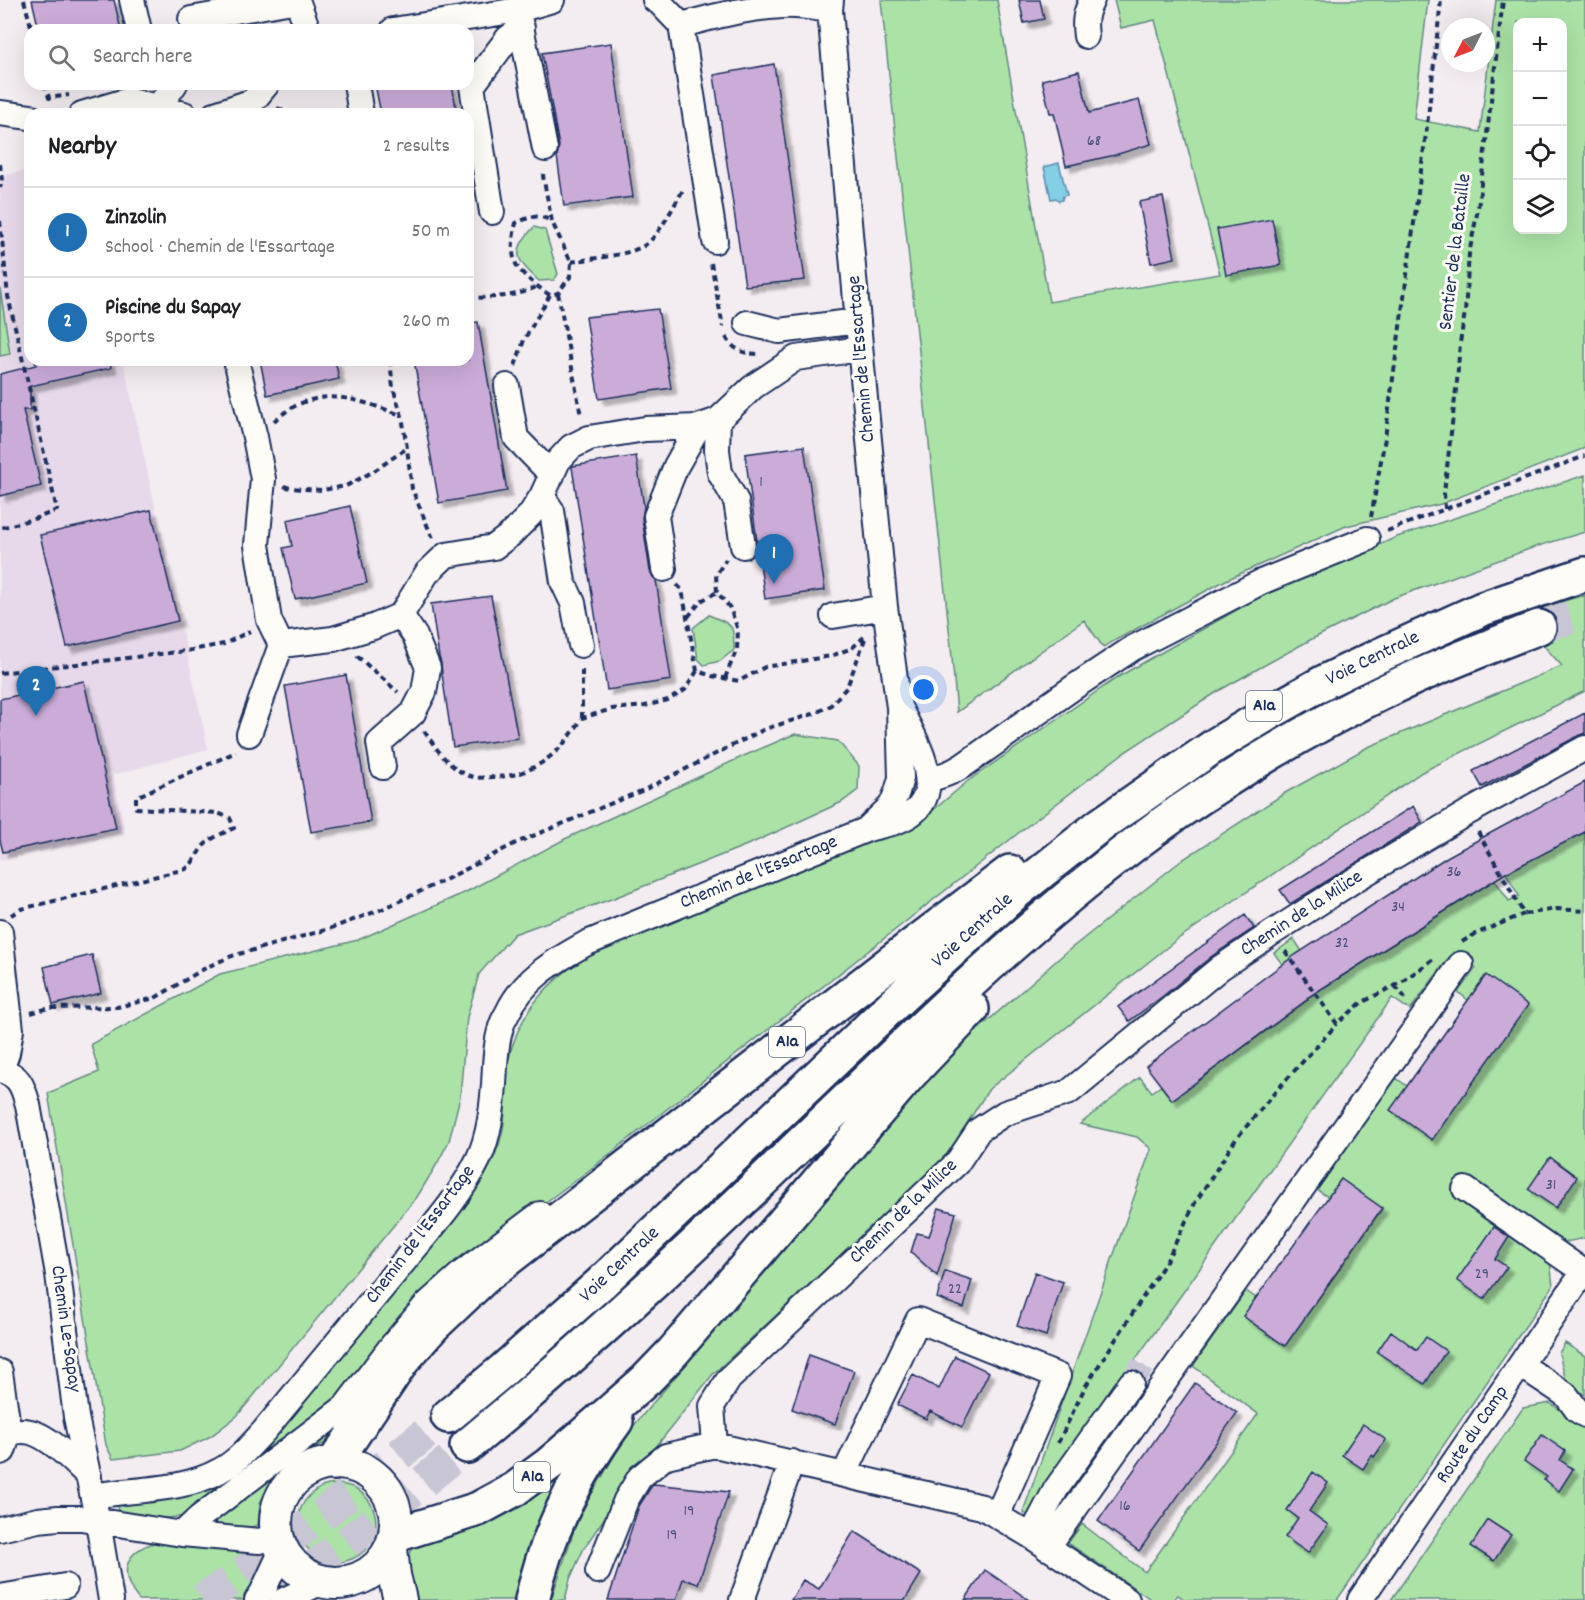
<!DOCTYPE html>
<meta charset="utf-8">
<style>
:root{--surface:#fff;--page:#f2f2f2;--text:#202124;--muted:#757577;--line:#e0e0e0;--accent:#1f6fb2}
body{margin:0;font-family:Dekko,sans-serif;background:var(--page);color:var(--text)}
.controls{position:absolute;right:18px;top:18px;display:grid;overflow:hidden;border-radius:12px;box-shadow:0 6px 24px #0002}
.controls button{width:54px;height:54px;display:grid;place-items:center;padding:0;border:0;border-bottom:2px solid var(--line);background:var(--surface);color:var(--text);font:30px sans-serif}
.compass{position:absolute;left:1441px;top:18px;width:54px;height:54px;border-radius:50%;background:var(--surface);box-shadow:0 6px 24px #0002;rotate:228deg}
.you{position:absolute;left:924px;top:690px;width:21px;height:21px;margin:-15px;border:4px solid #fff;border-radius:50%;background:#1a73e8;box-shadow:0 0 0 9px #1a73e833}
.badge{display:grid;place-items:center;width:39px;height:39px;border-radius:50%;background:var(--accent);color:#fff;font-size:20px;font-weight:700}
.pin{position:absolute;translate:-50% -50px;filter:drop-shadow(0 2px 3px #0008)}
.pin::after{content:'';position:absolute;top:32px;width:21px;height:18px;background:inherit;clip-path:polygon(0 0,100% 0,50% 100%)}
.list{margin:0;padding:0;list-style:none}
h2{display:flex;justify-content:space-between;align-items:center;height:78px;margin:0;padding:0 24px;font-size:26px}
h2 small{font-size:20px;font-weight:400;color:var(--muted)}
.list li{display:grid;grid-template-columns:39px 1fr auto;gap:18px;align-items:center;box-sizing:border-box;height:90px;padding:0 24px;border-top:2px solid var(--line)}
.list b{display:block;font-size:22px;white-space:nowrap}
.list p{margin:0;font-size:20px;white-space:nowrap;color:var(--muted)}
.list em{font-size:20px;font-style:normal;color:var(--muted)}
.icon{flex:none;width:33px;height:33px;fill:none;stroke:currentColor;stroke-width:2;stroke-linecap:round;stroke-linejoin:round}
.map{position:relative;flex:none;width:1585px;height:1600px;overflow:hidden}
.search{position:absolute;background:var(--surface);box-shadow:0 6px 24px #0002;left:24px;top:24px;width:450px;height:66px;display:flex;align-items:center;gap:15px;box-sizing:border-box;padding:0 21px;border-radius:18px;color:var(--muted);font-size:22px}
.panel{position:absolute;background:var(--surface);box-shadow:0 6px 24px #0002;left:24px;top:108px;width:450px;height:258px;border-radius:18px}
.map>svg:first-child{display:block}
</style>
<div class="map">
<svg width="1585" height="1600" viewBox="0 0 1585 1600">
<defs>
<filter id="shadow"><feDropShadow dx="5.5" dy="5.5" stdDeviation="1.5" flood-color="#0004"/></filter>
</defs>
<rect width="100%" height="100%" fill="#f3ecf1"/>
<filter id="ink" filterUnits="userSpaceOnUse"><feTurbulence type="fractalNoise" baseFrequency=".0167" numOctaves="2"/><feDisplacementMap in="SourceGraphic" scale="12" xChannelSelector="R" yChannelSelector="G"/><feConvolveMatrix kernelMatrix="1 2 1 2 8 2 1 2 1" color-interpolation-filters="sRGB"/></filter>
<g filter="url(#ink)">
<path fill="#e7d9ea" d="M 30,169 L 30,360 L 123,360 L 208,749 L 113,775 L 125,833 L 0,860 L 0,356 L 9,354 L 0,288 L 0,177 Z"/>
<path fill="#abe3a7" stroke="#638982" stroke-width="1.5" fill-rule="evenodd" d="M 881,0 L 997,0 L 1049,302 L 1220,274 L 1155,20 L 1121,28 L 1114,0 L 1428,0 L 1414,119 L 1480,132 L 1496,0 L 1585,0 L 1585,448 L 1441,504 L 1346,526 L 1226,580 L 1103,647 L 1084,620 L 957,712 L 951,647 ZM 1518,22 L 1562,22 L 1562,230 L 1518,230 Z
M 534,227 L 545,230 L 558,274 L 554,280 L 539,281 C 515,259 511,252 534,227 Z
M 0,288 L 10,354 L 0,356 Z
M 1585,475 L 1585,532 L 1535,547 L 1394,598 L 1310,640 L 1220,690 L 1122,754 L 1035,820 L 588,1171 L 447,1275 L 338,1401 L 189,1515 C 165,1521 143,1517 118,1513 L 117,1504 C 146,1500 192,1499 218,1486 C 231,1480 242,1471 253,1462 L 474,1193 C 490,1168 504,1143 505,1112 C 506,1095 505,1079 508,1062 C 519,1011 549,979 593,953 L 910,823 L 919,822 L 968,781 L 1118,677 L 1256,599 L 1397,537 Z
M 1585,595 L 1585,691 L 1422,772 L 1175,941 L 989,1089 L 944,1159 L 713,1374 L 630,1480 L 584,1548 L 570,1579 L 565,1600 L 551,1600 L 579,1515 L 630,1430 L 949,1055 L 1064,954 L 1182,860 L 1285,793 L 1368,747 L 1562,666 L 1543,645 L 1553,641 L 1542,607 Z
M 709,615 C 733,626 734,623 734,650 L 720,661 L 704,665 L 698,659 L 693,628 Z
M 795,734 L 838,741 L 859,766 L 858,790 L 842,802 L 752,843 L 614,898 L 514,934 L 479,974 L 467,1017 L 460,1097 L 449,1141 L 437,1164 L 417,1197 L 237,1416 L 211,1436 L 180,1451 L 113,1459 L 106,1445 L 48,1093 L 99,1072 L 91,1044 L 220,974 L 358,940 L 466,892 L 565,839 L 746,755 Z
M 1585,832 L 1585,1238 L 1561,1243 L 1550,1261 L 1553,1286 L 1337,1600 L 1185,1600 L 1178,1595 L 1173,1600 L 1152,1600 L 1068,1543 L 1082,1524 L 1145,1572 L 1258,1414 L 1193,1366 L 1246,1291 L 1256,1298 L 1244,1316 L 1285,1346 L 1382,1209 L 1341,1179 L 1328,1197 L 1317,1190 L 1396,1078 L 1407,1086 L 1486,975 L 1468,1000 L 1458,992 L 1476,968 L 1453,952 L 1410,1010 L 1392,998 L 1130,1367 L 1143,1377 L 1116,1384 L 1029,1517 L 1023,1512 L 1151,1149 L 1137,1137 L 1080,1124 L 1140,1077 L 1152,1092 L 1161,1086 L 1172,1100 L 1308,1000 L 1274,953 L 1294,939 L 1325,987 L 1495,880 L 1509,901 L 1519,896 L 1506,873 Z
M 1565,1343 L 1585,1356 L 1585,1395 L 1566,1381 L 1559,1353 Z
M 1550,1403 L 1585,1427 L 1585,1600 L 1391,1600 L 1523,1408 Z
M 345,1416 L 336,1435 L 323,1444 L 303,1453 L 274,1475 L 260,1503 L 258,1525 C 241,1530 229,1534 214,1522 L 214,1515 Z
M 557,1472 L 566,1479 L 522,1600 L 411,1600 L 404,1565 L 414,1546 Z
M298 1523a39 39 0 1 1 78 0a39 39 0 1 1-78 0Z
M 163,1541 L 259,1555 L 264,1560 L 254,1592 L 245,1600 L 139,1600 C 115,1571 127,1547 163,1541 Z"/>
<path fill="#85cfe6" stroke="#5b8fb0" stroke-width="1.5" d="M 1059,163 L 1067,195 L 1063,196 L 1062,200 L 1059,201 L 1056,198 L 1051,199 L 1044,167 Z"/>
<path fill="#cbacd8" stroke="#1b2f5e" stroke-width="1.5" filter="url(#shadow)" d="M 32,0 L 114,0 L 121,30 L 39,30 Z
M 1019,0 L 1040,0 L 1044,19 L 1024,23 Z
M 611,43 L 633,197 L 564,206 L 557,156 L 559,146 L 542,53 Z
M 774,64 L 805,280 L 745,286 L 714,75 Z
M 1079,71 L 1089,113 L 1139,100 L 1151,144 L 1115,155 L 1066,166 L 1054,113 L 1050,113 L 1042,80 Z
M 375,84 L 452,84 L 457,114 L 381,114 Z
M 1163,197 L 1175,258 L 1151,263 L 1139,202 Z
M 1272,219 L 1281,265 L 1226,275 L 1217,229 Z
M 658,309 L 671,388 L 599,399 L 586,317 Z
M 478,322 L 507,491 L 439,503 L 414,360 L 468,360 L 468,323 Z
M 35,360 L 110,360 L 111,368 L 30,386 L 30,410 L 23,410 L 41,486 L 0,496 L 0,374 L 36,365 Z
M 260,360 L 335,360 L 339,379 L 267,395 Z
M 804,446 L 825,590 L 765,599 L 745,454 Z
M 636,456 L 644,507 L 642,518 L 650,571 L 653,577 L 656,580 L 671,680 L 607,690 L 572,467 L 573,466 Z
M 350,506 L 367,583 L 295,599 L 283,548 L 292,546 L 287,520 Z
M 151,510 L 178,621 L 67,647 L 40,535 Z
M 491,596 L 518,738 L 453,747 L 442,674 L 441,663 L 439,657 L 431,604 Z
M 346,675 L 371,822 L 311,832 L 285,686 Z
M 84,681 L 116,828 L 3,852 L 0,840 L 0,699 Z
M 1585,713 L 1585,733 L 1578,736 L 1482,787 L 1473,771 Z
M 1585,782 L 1585,832 L 1504,874 L 1307,998 L 1308,999 L 1172,1100 L 1146,1066 L 1295,955 L 1447,857 L 1487,835 Z
M 1413,806 L 1422,822 L 1290,904 L 1280,890 Z
M 1245,915 L 1254,928 L 1212,956 L 1163,996 L 1129,1021 L 1118,1007 Z
M 92,955 L 101,993 L 53,1005 L 44,967 Z
M 1486,975 L 1528,1005 L 1432,1140 L 1390,1110 Z
M 1550,1157 L 1577,1177 L 1556,1208 L 1528,1189 Z
M 1341,1179 L 1382,1208 L 1285,1346 L 1243,1316 Z
M 939,1208 L 956,1213 L 937,1276 L 911,1252 L 917,1233 L 929,1236 Z
M 1494,1227 L 1509,1237 L 1495,1259 L 1507,1267 L 1484,1299 L 1457,1280 Z
M 945,1271 L 972,1280 L 964,1308 L 937,1298 Z
M 1035,1272 L 1063,1282 L 1046,1336 L 1017,1326 Z
M 1391,1331 L 1417,1350 L 1426,1337 L 1446,1351 L 1425,1384 L 1377,1352 Z
M 809,1355 L 854,1371 L 835,1424 L 792,1409 Z
M 955,1356 L 989,1372 L 962,1427 L 930,1411 L 926,1419 L 897,1405 L 913,1375 L 939,1389 Z
M 1195,1383 L 1237,1413 L 1139,1551 L 1098,1521 Z
M 1363,1424 L 1386,1440 L 1374,1457 L 1372,1455 L 1363,1469 L 1342,1455 Z
M 1542,1435 L 1565,1451 L 1560,1460 L 1573,1469 L 1559,1491 L 1544,1480 L 1547,1477 L 1524,1461 Z
M 1313,1472 L 1328,1483 L 1309,1511 L 1328,1525 L 1308,1553 L 1285,1537 L 1298,1518 L 1287,1510 Z
M 654,1484 L 729,1492 L 698,1584 L 683,1579 L 676,1600 L 608,1600 L 639,1506 L 651,1487 Z
M 1488,1520 L 1511,1535 L 1494,1561 L 1471,1546 Z
M 854,1531 L 921,1574 L 905,1600 L 791,1600 L 803,1580 L 819,1589 Z
M 985,1570 L 1029,1600 L 965,1600 Z"/>
<g fill="none" stroke-linecap="round" stroke-linejoin="round">
<path stroke="#c8c6d4" stroke-width="24" stroke-dasharray="24 12" stroke-linecap="butt" d="M 1131,1383 L 1143,1365"/>
<path stroke="#c8c6d4" stroke-width="33" stroke-dasharray="33 16" stroke-linecap="butt" d="M 1539,627 L 1585,613
M 202,1600 C 288,1544 368,1479 448,1416
M 268,1600 L 361,1532 L 467,1446"/>
<defs>
<path id="minor" d="M 132,0 L 139,30
M 655,0 L 658,1 L 681,25 C 714,17 749,7 783,6 C 799,5 815,8 830,10
M 831,0 L 830,10 L 862,367 L 885,607 L 899,707 L 901,778 L 897,792 L 891,806 L 869,827
M 519,16 L 545,149
M 191,19 L 297,0 L 308,30
M 681,25 L 715,241
M 393,30 L 518,10 L 552,0
M 1086,36 C 1084,22 1085,13 1092,0
M 356,84 L 361,114
M 158,107 L 175,84
M 0,113 L 30,117
M 82,114 L 129,100 L 184,114
M 215,114 L 253,101 L 267,84
M 492,212 L 472,86 L 508,38 L 522,28
M 747,323 L 779,331 L 858,321
M 236,360 L 255,437 L 263,479 L 257,545 L 269,620 L 281,645 L 249,734
M 507,386 L 516,438 L 552,475
M 718,420 L 717,450 L 720,473 L 736,501 L 743,546
M 542,496 L 552,511 L 563,582 L 573,603 L 581,645
M 664,569 L 656,516 L 676,466 L 698,427
M 833,616 L 885,607
M 281,645 L 333,639 L 373,627 L 401,615 L 427,573 L 446,555 L 494,547 L 510,535 L 530,515 L 542,496 L 558,461 L 571,447 L 589,438 L 645,429 L 698,427 L 718,420 L 753,387 L 796,358 L 860,349
M 383,767 L 379,743 L 413,713 L 424,692 L 428,668 L 415,636 L 401,615
M 928,779 C 942,777 953,772 964,765 L 1074,687 L 1133,648 L 1261,582 L 1367,539
M 0,932 L 11,1030 L 7,1053 L 1,1070
M 0,1070 C 20,1075 23,1087 28,1105 L 58,1274 L 76,1417 L 98,1522 L 111,1600
M 1465,1189 L 1584,1272
M 1521,1365 L 1566,1395 L 1577,1410 L 1585,1415
M 0,1372 L 9,1433 L 3,1451 L 0,1452
M 9,1433 C 13,1432 18,1431 23,1431 C 46,1431 73,1462 89,1476
M 715,1445 L 712,1406 L 729,1379 L 957,1163 L 979,1130 L 1005,1113 L 1069,1092 L 1220,968 L 1272,933 L 1356,879 L 1467,813 L 1585,748
M 844,1475 L 918,1320 L 1058,1376 L 997,1516
M 93,1496 C 133,1489 184,1491 219,1471 C 237,1462 250,1446 264,1431 C 308,1377 353,1324 397,1270 C 425,1235 458,1201 478,1160 C 489,1137 492,1110 494,1085 C 495,1067 495,1048 500,1031 C 501,1025 504,1019 507,1014 C 523,979 554,961 587,943 L 868,829 C 877,826 886,825 895,822 C 955,801 917,744 899,707
M 0,1529 L 38,1520 L 58,1518 L 81,1518 L 182,1534 L 259,1541 L 277,1537
M 182,1534 L 200,1517 L 345,1407 L 390,1348 L 426,1305 L 463,1272 L 540,1214
M 1031,1536 L 1056,1489 L 1131,1383
M 1047,1548 L 1461,964
M 598,1571 L 626,1500 L 640,1477 L 666,1456 L 715,1445 L 982,1507 L 1031,1536 L 1127,1600
M 0,1597 L 65,1586
M 257,1600 L 262,1593 L 282,1550
M 284,1600 L 322,1582
M 742,1600 L 792,1462
M 1360,1600 L 1585,1270"/>
<path id="major" d="M276 1523a60 60 0 1 1 120 0a60 60 0 1 1-120 0Z
M 391,1549 L 394,1575 L 400,1600"/>
<path id="highway" d="M 448,1416 L 502,1371 L 601,1283 L 900,998 L 1015,893 L 1100,825 L 1217,744 L 1269,713 L 1324,682 L 1378,656 L 1482,609 L 1585,574
M 467,1446 C 588,1346 703,1238 816,1129 C 931,1019 1045,906 1176,814 C 1244,767 1318,723 1394,687 C 1441,665 1490,646 1539,627
M 334,1463 L 403,1360 L 433,1326 L 487,1275 L 913,945 L 1010,872
M 396,1535 L 478,1509 L 515,1489 L 549,1464 L 612,1410 L 646,1380 L 673,1352 L 910,1074 L 972,1009
M 532,1600 C 546,1535 577,1474 616,1421"/>
</defs>
<use href="#minor" stroke="#1b2f5e" stroke-width="28"/>
<use href="#major" stroke="#1b2f5e" stroke-width="36"/>
<use href="#highway" stroke="#1b2f5e" stroke-width="38"/>
<path stroke="#1b2f5e" stroke-width="4" stroke-dasharray="6 4.5" stroke-linecap="butt" d="M 24,0 L 32,30
M 45,84 L 49,98 L 69,95
M 277,108 L 292,114
M 0,164 L 2,181 L 0,188
M 0,221 L 8,296 L 57,510 L 37,518 L 0,528
M 571,262 C 592,258 628,256 645,245 C 659,236 674,205 683,190
M 711,263 L 723,327
M 558,293 L 581,416
M 550,295 C 540,289 519,273 515,262 C 511,249 513,236 516,223 C 530,217 537,213 551,221
M 468,298 C 492,297 515,298 536,287
M 726,337 C 733,350 744,354 759,354
M 390,360 L 393,388 L 402,416 L 407,448 L 412,489 L 430,532 L 433,538
M 515,366 L 524,340 L 550,295 L 558,293 L 570,277 L 571,262 L 552,222 L 543,176 L 544,170
M 274,421 C 317,383 353,398 401,415
M 284,486 L 290,488 L 322,490 L 346,486 L 374,471 L 407,448
M 1445,509 L 1444,493 L 1457,381 L 1460,343 L 1465,312 L 1469,254 L 1478,209 L 1503,0
M 1371,517 L 1385,438 L 1427,126 L 1441,0
M 1387,531 L 1585,456
M 677,585 L 682,590 L 697,671
M 688,617 L 701,601 L 717,592
M 357,656 L 398,692
M 0,673 L 186,651 L 224,644 L 250,631
M 725,678 L 737,649 L 738,630 L 730,608 L 717,592 L 716,575 L 726,559
M 582,718 L 582,668
M 424,731 C 437,749 448,768 470,776 C 477,779 486,777 493,777 C 534,777 563,751 582,718 L 612,709 L 645,706 L 668,700 L 685,690 L 697,671 L 712,676 L 739,681 L 765,667 L 831,656 L 852,648 L 864,637
M 1478,832 L 1524,914 L 1557,909 L 1585,911
M 11,915 L 21,909 L 186,869 C 195,861 195,858 201,849 C 209,838 222,834 234,828 L 230,818 L 218,813 L 136,808 L 136,797 L 236,752
M 1462,942 L 1473,935 L 1524,914
M 1285,951 L 1337,1024 L 1361,1003 L 1403,981 L 1435,958
M 1395,986 L 1408,1001
M 31,1013 L 49,1008 L 117,1007 L 155,998 L 207,967 L 232,956 L 329,929 L 380,910 L 447,879 L 516,843 L 646,789 L 765,729 L 813,714 L 830,706 L 847,687 L 865,639
M 1058,1443 L 1085,1387 L 1167,1260 L 1195,1203 L 1236,1139 L 1276,1091 L 1337,1024"/>
<use href="#minor" stroke="#fdfcf7" stroke-width="24"/>
<use href="#major" stroke="#fdfcf7" stroke-width="32"/>
<use href="#highway" stroke="#fdfcf7" stroke-width="33"/>
</g>
</g>
<g text-anchor="middle" dominant-baseline="central" stroke-width="6" stroke-linejoin="round" paint-order="stroke">
<g font-size="16" fill="#474e7c">
<text x="1094" y="141">68</text>
<text x="761" y="482">1</text>
<text x="1454" y="872">36</text>
<text x="1398" y="907">34</text>
<text x="1342" y="943">32</text>
<text x="1551" y="1185">31</text>
<text x="1482" y="1274">29</text>
<text x="955" y="1289">22</text>
<text x="1125" y="1506">16</text>
<text x="689" y="1511">19</text>
<text x="672" y="1535">19</text>
</g>
<g fill="#fdfcf7" stroke="#5f6c8c" stroke-width="1.5">
<rect x="1246" y="691" width="36" height="30" rx="4.5"/>
<rect x="769" y="1027" width="36" height="30" rx="4.5"/>
<rect x="514" y="1462" width="36" height="30" rx="4.5"/>
</g>
<g font-size="18" font-weight="bold" fill="#1b2f5e">
<text x="1264" y="706">A1a</text>
<text x="787" y="1042">A1a</text>
<text x="532" y="1477">A1a</text>
</g>
<g font-size="20" fill="#1b2f5e" stroke="#fdfcf7">
<text transform="translate(1456 252) rotate(-83)">Sentier de la Bataille</text>
<text transform="translate(862 359) rotate(-95)">Chemin de l'Essartage</text>
<text transform="translate(1373 659) rotate(-26)">Voie Centrale</text>
<text transform="translate(759 873) rotate(-22)">Chemin de l'Essartage</text>
<text transform="translate(1302 914) rotate(-33)">Chemin de la Milice</text>
<text transform="translate(973 931) rotate(-42)">Voie Centrale</text>
<text transform="translate(904 1212) rotate(-44)">Chemin de la Milice</text>
<text transform="translate(421 1235) rotate(-53)">Chemin de l'Essartage</text>
<text transform="translate(620 1265) rotate(-43)">Voie Centrale</text>
<text transform="translate(65 1329) rotate(82)">Chemin Le-Sapay</text>
<text transform="translate(1473 1435) rotate(-56)">Route du Camp</text>
</g>
</g>
</svg>
<div class="controls">
<button>+</button>
<button>−</button>
<button><svg class="icon" aria-label="locate" viewBox="0 0 24 24"><circle cx="12" cy="12" r="6"/><path d="M12 2v4M12 18v4M2 12h4M18 12h4"/></svg></button>
<button><svg class="icon" aria-label="layers" viewBox="0 0 24 24"><path d="M12 4l9 5-9 5-9-5zM3 14l9 5 9-5"/></svg></button>
</div>
<svg class="compass" viewBox="-18 -18 36 36"><path d="M0-13l5 13h-10z" fill="#e53935"/><path d="M0 13l5-13h-10z" fill="#757577"/></svg>
<div class="you"></div>
<div class="pin badge" style="left:774px;top:584px">1</div>
<div class="pin badge" style="left:36px;top:716px">2</div>
<div class="search"><svg class="icon" aria-label="search" viewBox="0 0 24 24"><circle cx="10" cy="10" r="6"/><path d="M15 15l6 6"/></svg>Search here</div>
<section class="panel">
<h2>Nearby<small>2 results</small></h2>
<ul class="list">
<li><span class="badge">1</span><div><b>Zinzolin</b><p>School · Chemin de l'Essartage</p></div><em>50 m</em></li>
<li><span class="badge">2</span><div><b>Piscine du Sapay</b><p>Sports</p></div><em>260 m</em></li>
</ul>
</section>
</div>
